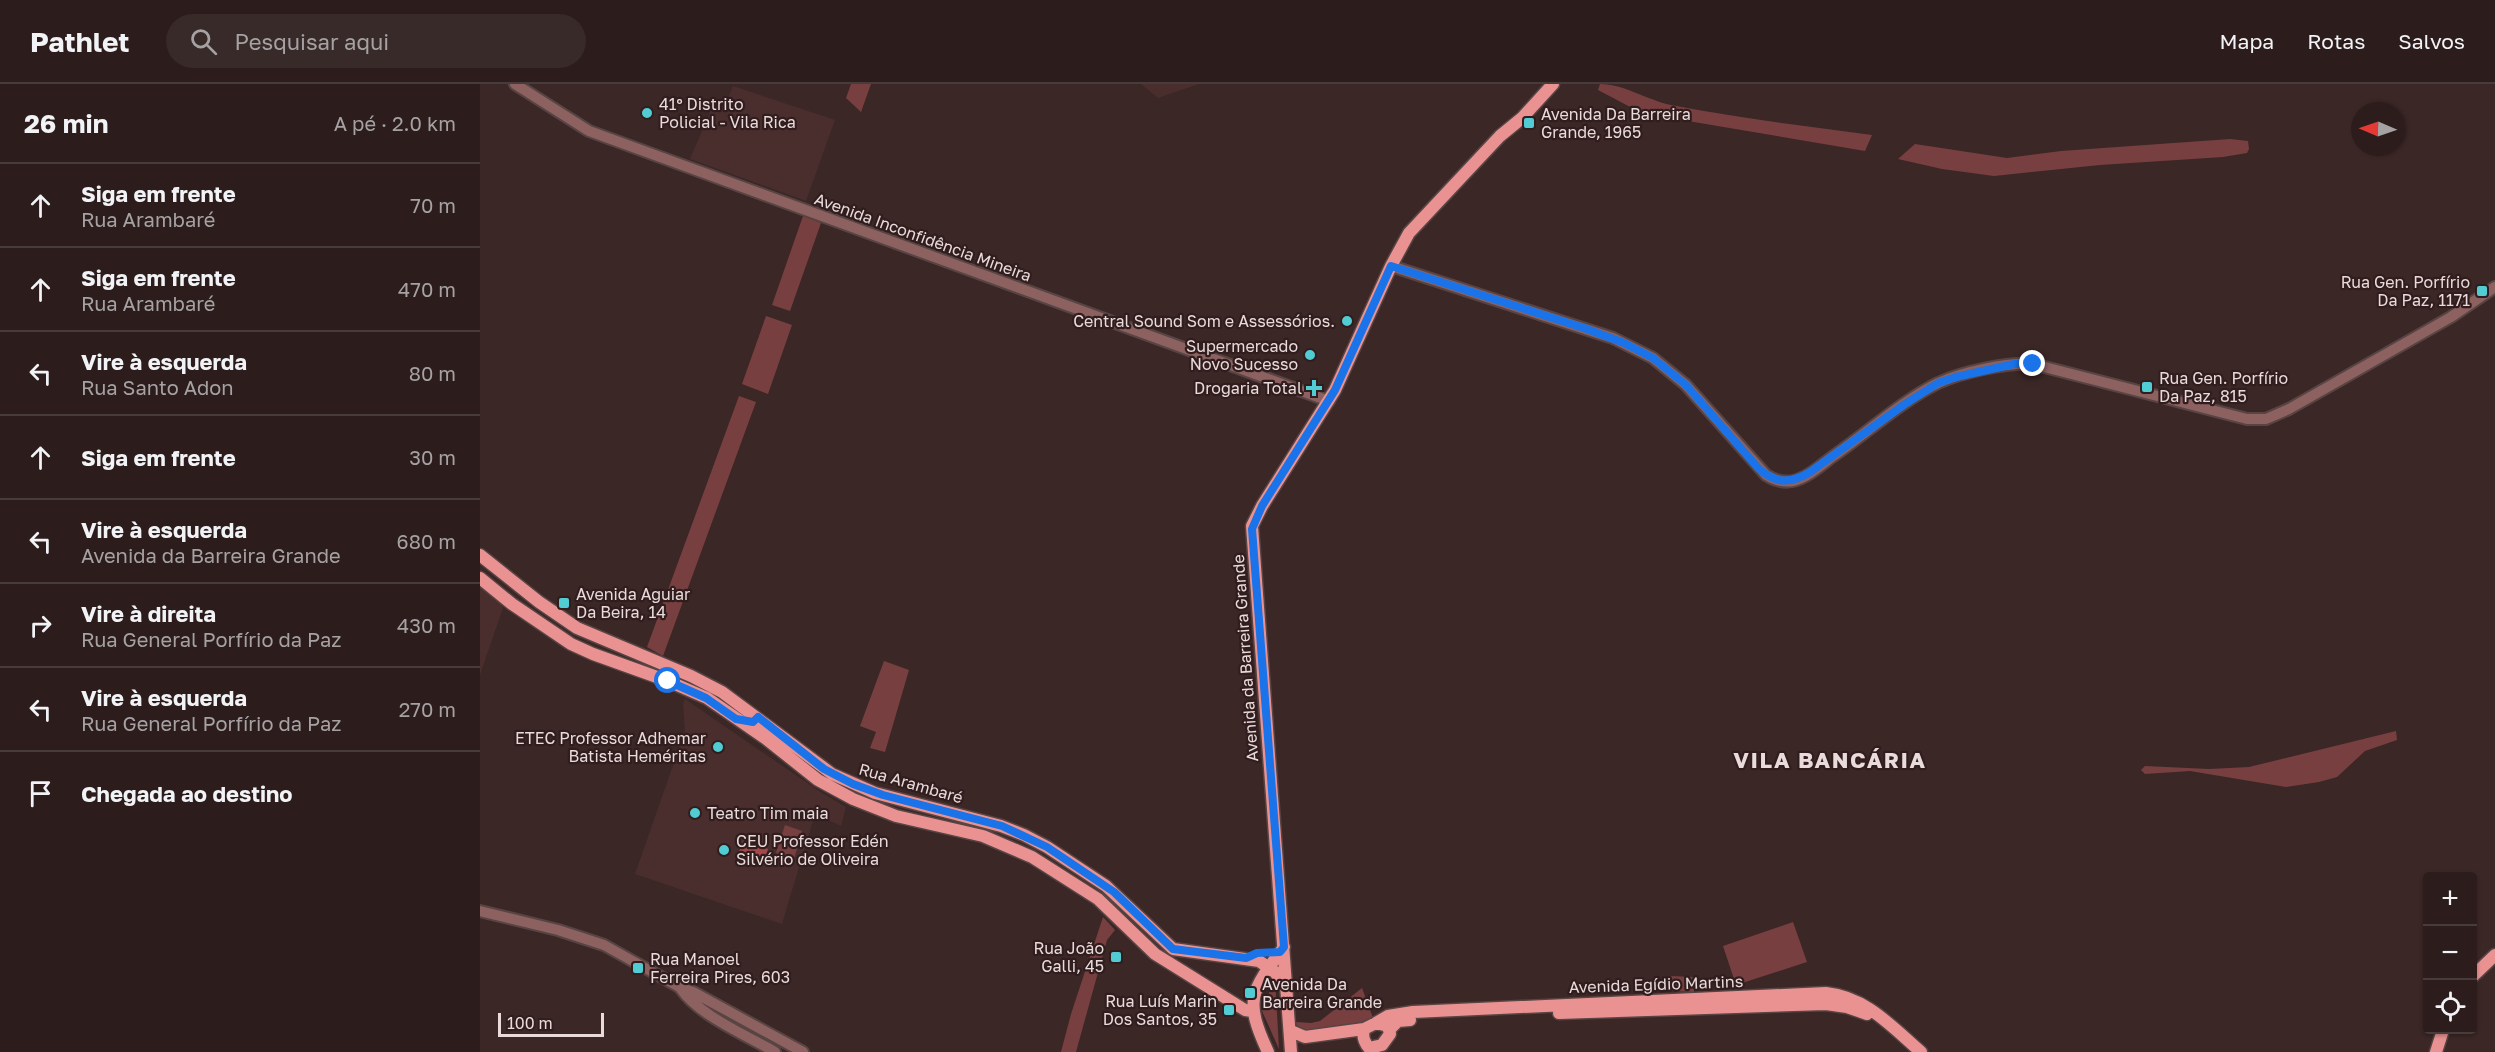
<!DOCTYPE html>
<html lang="pt">
<meta charset="utf-8">
<style>
:root{--surface:#2c1d1c;--page:#382a29;--text:#f1f3f6;--muted:#a6a2a3;--line:#483b3b}
body{margin:0;font-family:"Golos Text",sans-serif;background:var(--page);color:var(--text)}
.controls{position:absolute;right:18px;bottom:18px;display:grid;overflow:hidden;border-radius:6px;box-shadow:0 2px 4px #0004}
.controls button{width:54px;height:54px;display:grid;place-items:center;padding:0;border:0;border-bottom:2px solid var(--line);background:var(--surface);color:var(--text);font:30px sans-serif}
.compass{position:absolute;left:1871px;top:18px;width:54px;height:54px;border-radius:50%;background:var(--surface);box-shadow:0 2px 4px #0004;rotate:272deg}
.scale{position:absolute;left:18px;bottom:15px;width:106px;box-sizing:border-box;padding-left:6px;border:3px solid #e9dbdb;border-top:0;font-size:16px;line-height:21px;white-space:nowrap;color:#e9dbdb;-webkit-text-stroke:4px #311d1d;paint-order:stroke}
.stop{position:absolute;width:18px;height:18px;margin:-14px;border:4px solid #1a73e8;border-radius:50%;background:#fff}
.stop.end{background:#1a73e8;border-color:#fff;box-shadow:0 2px 6px #0008}
.list{margin:0;padding:0;list-style:none}
h2{display:flex;justify-content:space-between;align-items:center;height:78px;margin:0;padding:0 24px;font-size:26px}
h2 small{font-size:20px;font-weight:400;color:var(--muted)}
.list li{display:grid;grid-template-columns:39px 1fr auto;gap:18px;align-items:center;box-sizing:border-box;height:84px;padding:0 24px;border-top:2px solid var(--line)}
.list b{display:block;font-size:22px;white-space:nowrap}
.list p{margin:0;font-size:20px;white-space:nowrap;color:var(--muted)}
.list em{font-size:20px;font-style:normal;color:var(--muted)}
.icon{flex:none;width:33px;height:33px;fill:none;stroke:currentColor;stroke-width:2;stroke-linecap:round;stroke-linejoin:round}
.map{position:relative;flex:none;width:2015px;height:968px;overflow:hidden}
header{display:flex;align-items:center;gap:36px;box-sizing:border-box;height:84px;padding:0 30px;background:var(--surface);border-bottom:2px solid var(--line)}
header strong{font-size:28px}
nav{display:flex;gap:33px;margin-inline-start:auto;font-size:21px}
.search{width:420px;height:54px;background:var(--page);display:flex;align-items:center;gap:15px;box-sizing:border-box;padding:0 21px;border-radius:33px;color:var(--muted);font-size:22px}
main{display:flex}
aside{flex:1;background:var(--surface)}
.map>svg:first-child{display:block}
</style>
<header>
<strong>Pathlet</strong>
<div class="search"><svg class="icon" aria-label="search" viewBox="0 0 24 24"><circle cx="10" cy="10" r="6"/><path d="M15 15l6 6"/></svg>Pesquisar aqui</div>
<nav><a>Mapa</a><a>Rotas</a><a>Salvos</a></nav>
</header>
<main>
<aside>
<h2>26 min<small>A pé · 2.0 km</small></h2>
<ul class="list">
<li><svg class="icon" aria-label="ahead" viewBox="0 0 24 24"><path d="M12 20V5M6 11l6-6 6 6"/></svg><div><b>Siga em frente</b><p>Rua Arambaré</p></div><em>70 m</em></li>
<li><svg class="icon" aria-label="ahead" viewBox="0 0 24 24"><path d="M12 20V5M6 11l6-6 6 6"/></svg><div><b>Siga em frente</b><p>Rua Arambaré</p></div><em>470 m</em></li>
<li><svg class="icon" aria-label="left" viewBox="0 0 24 24"><path d="M17 20v-9H6M10 6l-5 5 5 5"/></svg><div><b>Vire à esquerda</b><p>Rua Santo Adon</p></div><em>80 m</em></li>
<li><svg class="icon" aria-label="ahead" viewBox="0 0 24 24"><path d="M12 20V5M6 11l6-6 6 6"/></svg><div><b>Siga em frente</b></div><em>30 m</em></li>
<li><svg class="icon" aria-label="left" viewBox="0 0 24 24"><path d="M17 20v-9H6M10 6l-5 5 5 5"/></svg><div><b>Vire à esquerda</b><p>Avenida da Barreira Grande</p></div><em>680 m</em></li>
<li><svg class="icon" aria-label="right" viewBox="0 0 24 24"><path d="M7 20v-9h11M14 6l5 5-5 5"/></svg><div><b>Vire à direita</b><p>Rua General Porfírio da Paz</p></div><em>430 m</em></li>
<li><svg class="icon" aria-label="left" viewBox="0 0 24 24"><path d="M17 20v-9H6M10 6l-5 5 5 5"/></svg><div><b>Vire à esquerda</b><p>Rua General Porfírio da Paz</p></div><em>270 m</em></li>
<li><svg class="icon" aria-label="arrive" viewBox="0 0 24 24"><path d="M6 21V4h12l-3 4 3 4H6"/></svg><div><b>Chegada ao destino</b></div></li>
</ul>
</aside>
<div class="map">
<svg width="2015" height="968" viewBox="0 0 2015 968">
<rect width="100%" height="100%" fill="#3b2726"/>
<path fill="#492e2d" d="M 661,0 L 719,0 L 678,14 Z
M 253,2 L 355,36 L 326,117 L 210,75 L 234,19 L 244,23 Z
M 0,503 L 21,520 L 23,524 L 0,591 Z
M 205,615 L 342,709 L 366,723 L 361,742 L 335,730 L 302,840 L 155,790 L 205,647 L 203,620 Z"/>
<path fill="#783f40" d="M 371,0 L 391,0 L 381,28 L 366,14 Z
M 1120,0 C 1144,0 1167,16 1191,21 C 1258,34 1325,42 1392,51 L 1385,67 L 1196,35 L 1154,25 L 1118,6 Z
M 1750,55 L 1768,57 L 1769,65 L 1767,69 L 1743,73 L 1620,81 L 1514,92 L 1462,85 L 1418,75 L 1435,60 L 1527,74 L 1581,67 Z
M 323,132 L 341,139 L 310,227 L 292,221 Z
M 286,232 L 312,241 L 288,310 L 262,300 Z
M 259,312 L 276,318 L 183,572 L 167,563 Z
M 404,577 L 429,586 L 405,668 L 390,664 L 396,648 L 380,642 Z
M 1916,647 L 1917,656 L 1885,667 L 1857,693 L 1839,698 L 1806,703 L 1710,687 L 1665,690 L 1661,686 L 1665,682 L 1729,685 L 1769,683 Z
M 305,741 L 322,747 L 314,775 L 296,769 Z
M 623,833 L 635,846 L 627,856 L 596,968 L 581,968 L 591,930 Z
M 1313,838 L 1327,878 L 1256,901 L 1243,862 Z
M 1190,892 L 1214,893 L 1214,908 L 1189,907 Z
M 795,894 L 799,965 L 782,927 Z
M 882,904 L 893,934 C 877,943 834,952 817,945 L 816,938 L 831,939 L 840,937 Z"/>
<path fill="#a6474a" d="M 263,756 L 288,765 L 284,777 L 259,768 Z"/>
<g fill="none" stroke-linecap="round" stroke-linejoin="round">
<defs>
<path id="minor" d="M 35,0 L 109,47 L 849,317
M 911,182 L 1133,254 L 1173,274 L 1206,301 L 1286,391 C 1294,396 1303,399 1313,397 C 1327,394 1340,382 1352,373 C 1387,349 1420,318 1458,299 C 1482,288 1527,278 1553,280 L 1767,335 L 1786,335 L 1809,325 L 1971,233 L 2015,203
M 0,827 L 78,846 L 124,861 L 201,904 L 213,908 L 323,968
M 201,905 C 220,932 266,951 295,968"/>
<path id="major" d="M 0,471 L 59,518 L 97,544 L 211,592 L 242,608 L 352,690 L 395,709 L 521,742 L 544,751 L 567,763 L 626,802 L 693,865 L 779,877 L 795,888 L 806,904
M 0,494 L 32,520 L 91,560 L 113,570 L 188,597 L 227,614 L 285,654 L 338,696 L 373,715 L 416,732 L 503,752 L 552,773 L 618,815 L 675,870 L 765,926 L 772,927
M 1992,893 L 2015,871
M 1079,929 L 1346,920 L 1367,923 L 1387,930
M 896,939 L 908,932 L 933,928 L 1346,909 C 1386,913 1412,943 1441,968
M 896,939 L 908,942 L 910,950 L 902,961 L 889,964 C 884,958 882,953 884,945 Z
M 910,945 L 918,937 L 930,936
M 811,947 L 825,953 L 884,945
M 788,968 C 764,916 770,908 804,863
M 811,968 L 772,442 L 782,422 L 855,306 L 911,182 L 929,149 L 1020,52 L 1042,34 L 1073,0
M 1956,968 L 1963,946"/>
</defs>
<use href="#minor" stroke="#574443" stroke-width="14"/>
<use href="#major" stroke="#574443" stroke-width="15"/>
<use href="#minor" stroke="#8c6160" stroke-width="10"/>
<use href="#major" stroke="#ea9292" stroke-width="12"/>
</g>
<g fill="none" stroke-linecap="round" stroke-linejoin="round">
<path stroke="#1a73e8" stroke-width="8" d="M 188,597 L 226,614 L 256,635 L 273,638 L 278,633 L 344,685 L 373,700 L 403,711 L 522,742 L 567,763 L 634,808 L 693,865 L 766,874 L 777,869 L 800,868 L 804,863 L 772,445 L 782,422 L 855,306 L 911,182 L 1104,244 L 1144,259 L 1173,274 L 1206,301 L 1278,384 C 1296,400 1310,400 1330,388 L 1425,320 L 1458,299 L 1476,293 L 1534,280 L 1553,280"/>
</g>
<g fill="#51ccd3" stroke="#311d1d" stroke-width="2">
<circle cx="167" cy="29" r="6"/>
<rect x="1043" y="33" width="12" height="12" rx="3"/>
<rect x="1996" y="201" width="12" height="12" rx="3"/>
<circle cx="867" cy="237" r="6"/>
<circle cx="830" cy="271" r="6"/>
<rect x="1661" y="297" width="12" height="12" rx="3"/>
<path d="M831 295h6v6h6v6h-6v6h-6v-6h-6v-6h6z"/>
<rect x="78" y="513" width="12" height="12" rx="3"/>
<circle cx="238" cy="663" r="6"/>
<circle cx="215" cy="729" r="6"/>
<circle cx="244" cy="766" r="6"/>
<rect x="630" y="867" width="12" height="12" rx="3"/>
<rect x="152" y="878" width="12" height="12" rx="3"/>
<rect x="764" y="903" width="12" height="12" rx="3"/>
<rect x="743" y="920" width="12" height="12" rx="3"/>
</g>
<g text-anchor="middle" dominant-baseline="central" stroke-width="4.5" stroke-linejoin="round" paint-order="stroke">
<g font-size="16" fill="#e9dbdb" stroke="#311d1d" text-anchor="start">
<text x="179" y="20">41º Distrito<tspan x="179" dy="18">Policial - Vila Rica</tspan></text>
<text x="1061" y="30">Avenida Da Barreira<tspan x="1061" dy="18">Grande, 1965</tspan></text>
<text x="1990" y="198" text-anchor="end">Rua Gen. Porfírio<tspan x="1990" dy="18">Da Paz, 1171</tspan></text>
<text x="855" y="237" text-anchor="end">Central Sound Som e Assessórios.</text>
<text x="818" y="262" text-anchor="end">Supermercado<tspan x="818" dy="18">Novo Sucesso</tspan></text>
<text x="1679" y="294">Rua Gen. Porfírio<tspan x="1679" dy="18">Da Paz, 815</tspan></text>
<text x="822" y="304" text-anchor="end">Drogaria Total</text>
<text x="96" y="510">Avenida Aguiar<tspan x="96" dy="18">Da Beira, 14</tspan></text>
<text x="226" y="654" text-anchor="end">ETEC Professor Adhemar<tspan x="226" dy="18">Batista Heméritas</tspan></text>
<text x="227" y="729">Teatro Tim maia</text>
<text x="256" y="757">CEU Professor Edén<tspan x="256" dy="18">Silvério de Oliveira</tspan></text>
<text x="624" y="864" text-anchor="end">Rua João<tspan x="624" dy="18">Galli, 45</tspan></text>
<text x="170" y="875">Rua Manoel<tspan x="170" dy="18">Ferreira Pires, 603</tspan></text>
<text x="782" y="900">Avenida Da<tspan x="782" dy="18">Barreira Grande</tspan></text>
<text x="737" y="917" text-anchor="end">Rua Luís Marin<tspan x="737" dy="18">Dos Santos, 35</tspan></text>
</g>
<g font-size="16" fill="#e9dbdb" stroke="#311d1d">
<text transform="translate(443 153) rotate(20)">Avenida Inconfidência Mineira</text>
<text transform="translate(765 574) rotate(-94)">Avenida da Barreira Grande</text>
<text transform="translate(431 699) rotate(16)">Rua Arambaré</text>
<text transform="translate(1176 900) rotate(-2)">Avenida Egídio Martins</text>
</g>
<g font-size="22" font-weight="bold" letter-spacing="1.5" fill="#e9dbdb" stroke="#311d1d">
<text x="1350" y="675">VILA BANCÁRIA</text>
</g>
</g>
</svg>
<div class="controls">
<button>+</button>
<button>−</button>
<button><svg class="icon" aria-label="locate" viewBox="0 0 24 24"><circle cx="12" cy="12" r="6"/><path d="M12 2v4M12 18v4M2 12h4M18 12h4"/></svg></button>
</div>
<svg class="compass" viewBox="-18 -18 36 36"><path d="M0-13l5 13h-10z" fill="#e53935"/><path d="M0 13l5-13h-10z" fill="#a6a2a3"/></svg>
<div class="scale">100 m</div>
<div class="stop" style="left:188px;top:597px"></div>
<div class="stop end" style="left:1553px;top:280px"></div>
</div>
</main>
